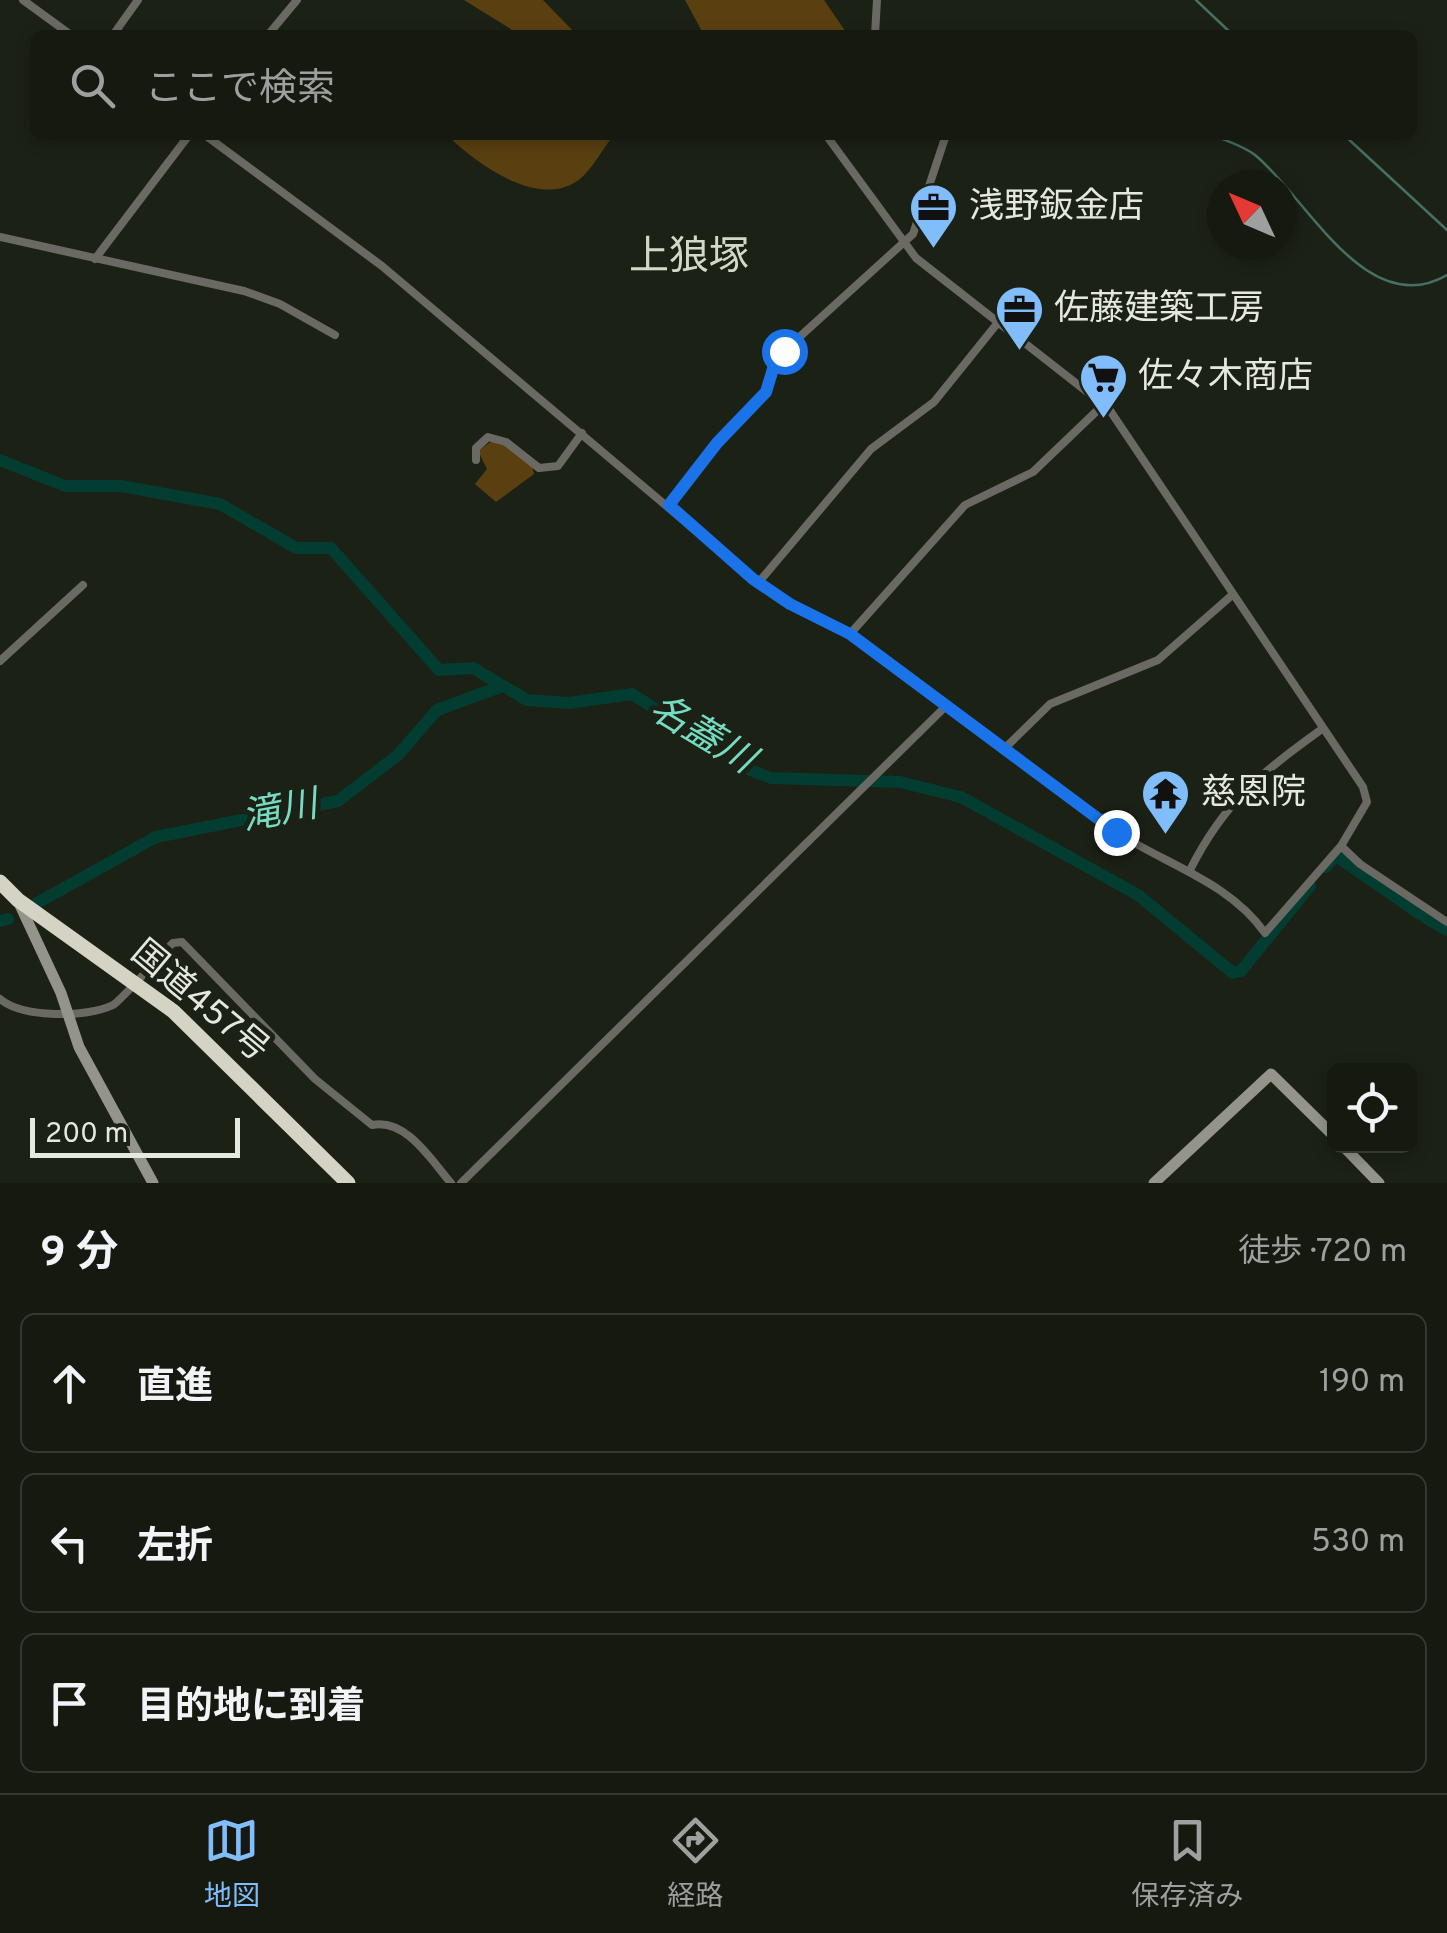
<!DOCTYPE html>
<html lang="ja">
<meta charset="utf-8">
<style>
:root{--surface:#151910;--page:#1e2219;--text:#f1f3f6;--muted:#9da09f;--line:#343830;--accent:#80bdfa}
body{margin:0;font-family:Overpass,"Noto Sans JP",sans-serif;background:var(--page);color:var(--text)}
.controls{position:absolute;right:30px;bottom:30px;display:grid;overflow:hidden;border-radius:15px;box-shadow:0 5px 15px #0003}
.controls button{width:90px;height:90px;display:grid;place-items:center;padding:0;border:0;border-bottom:2px solid var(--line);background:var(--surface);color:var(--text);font:50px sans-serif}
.compass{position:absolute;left:1207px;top:170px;width:90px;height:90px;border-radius:50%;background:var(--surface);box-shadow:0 5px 15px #0003;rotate:314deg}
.scale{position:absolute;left:30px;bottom:25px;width:210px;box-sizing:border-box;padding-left:10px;border:5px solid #e4e8e0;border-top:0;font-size:28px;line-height:35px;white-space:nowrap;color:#e4e8e0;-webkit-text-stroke:8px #1c2115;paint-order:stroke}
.stop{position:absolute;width:30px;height:30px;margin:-22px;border:8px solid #1a73e8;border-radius:50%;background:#fff}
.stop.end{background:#1a73e8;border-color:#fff;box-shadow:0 2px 10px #0008}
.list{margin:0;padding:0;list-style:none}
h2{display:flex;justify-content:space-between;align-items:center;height:130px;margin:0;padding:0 40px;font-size:42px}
h2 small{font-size:32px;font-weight:400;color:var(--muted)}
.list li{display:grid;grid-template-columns:65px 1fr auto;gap:30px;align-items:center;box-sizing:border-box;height:140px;margin:0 20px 20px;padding:0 20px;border:2px solid var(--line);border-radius:15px}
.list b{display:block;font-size:38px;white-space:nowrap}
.list em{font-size:32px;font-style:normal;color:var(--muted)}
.icon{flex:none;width:55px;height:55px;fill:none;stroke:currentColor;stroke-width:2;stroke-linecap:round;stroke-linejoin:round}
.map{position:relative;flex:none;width:1447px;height:1183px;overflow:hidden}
.search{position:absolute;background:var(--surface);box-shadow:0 5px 15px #0003;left:30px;right:30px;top:30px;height:110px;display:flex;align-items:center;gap:25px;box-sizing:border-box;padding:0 35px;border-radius:15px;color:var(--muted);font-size:38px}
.sheet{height:610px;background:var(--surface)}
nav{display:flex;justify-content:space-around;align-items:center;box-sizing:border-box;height:140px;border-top:2px solid var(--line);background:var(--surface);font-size:28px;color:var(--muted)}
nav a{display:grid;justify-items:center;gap:5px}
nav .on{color:var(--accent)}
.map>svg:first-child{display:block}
</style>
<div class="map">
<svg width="1447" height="1183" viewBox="0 0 1447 1183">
<rect width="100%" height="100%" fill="#1c2115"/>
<path fill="#5a4011" d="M 464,0 L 543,0 L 577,35 L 512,35 L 511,29 Z
M 685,0 L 824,0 L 848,35 L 704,35 Z
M 447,135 L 614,135 C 603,148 593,168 580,179 C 539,211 476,163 447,135 Z
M 496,438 L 532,466 L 534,474 L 496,502 L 475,484 L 487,469 L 478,451 Z"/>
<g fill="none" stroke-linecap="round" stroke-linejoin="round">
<path stroke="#467066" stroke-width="2.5" d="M 1196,0 L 1233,35
M 1213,135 C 1226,141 1244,146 1255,155 C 1306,196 1366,322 1447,275
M 1344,135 L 1447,230"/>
<path stroke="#033c31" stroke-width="12" d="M 0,460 L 65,486 L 121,486 L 220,504 L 296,548 L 331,548 L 439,670 L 473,668 L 527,700 L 569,703 L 632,694 L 750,770 L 771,778 L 900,782 L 961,797 L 1138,895 L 1233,973 L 1241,971 L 1310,886
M 1326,867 L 1335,855 L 1420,914
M 37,903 L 156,837 L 338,801 L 398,755 L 437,710 L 500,687
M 1426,918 L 1447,930
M 0,921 L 8,919"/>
<path stroke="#6a6963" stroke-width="8" d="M 23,0 L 71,35
M 113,35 L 138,0
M 268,35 L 297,0
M 875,35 L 877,0
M 205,135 L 382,266 L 753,579 L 791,605 L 850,634 L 1116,832 C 1167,865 1229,882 1265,933 L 1341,846 L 1367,802 L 1363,787 L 1109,409 L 916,258 L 826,135
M 0,237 L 244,291 L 280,304 L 335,335
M 95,259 L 189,135
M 476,460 L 476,448 L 488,437 L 506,442 L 539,468 L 558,466 L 582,433
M 669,505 L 717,443 L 766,392 L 776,359 L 784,351 L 913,234 L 946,135
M 759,582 L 871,449 L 934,402 L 1000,320
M 850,634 L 965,505 L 1033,472 L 1104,404
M 0,661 L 83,585
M 1003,750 L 1050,704 L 1158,660 L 1231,596
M 1341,846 L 1360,864 L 1447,922
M 1190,870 C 1224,802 1261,773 1322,729
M 0,999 C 23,1018 86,1018 113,1005 C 122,1000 161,954 173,943 L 182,942 L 315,1079 L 372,1125 C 406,1118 431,1160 451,1183
M 461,1183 L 945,707"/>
<path stroke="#95948a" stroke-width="11" d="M 19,903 L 61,993 L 79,1047 L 153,1183
M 1343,1146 L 1379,1183
M 1154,1183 L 1271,1074 L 1334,1136"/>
<path stroke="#d5d3c3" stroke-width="15" d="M 0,882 L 18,900 L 173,1011 L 348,1183"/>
</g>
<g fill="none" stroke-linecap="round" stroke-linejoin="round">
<path stroke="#1a73e8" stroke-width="12" d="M 784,351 L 776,359 L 766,392 L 717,443 L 669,505 L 753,579 L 790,604 L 850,634 L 1116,832"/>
</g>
<defs>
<symbol id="office-pin" viewBox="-11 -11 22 30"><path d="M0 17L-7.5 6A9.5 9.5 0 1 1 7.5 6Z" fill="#80bdfa" stroke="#1c2115"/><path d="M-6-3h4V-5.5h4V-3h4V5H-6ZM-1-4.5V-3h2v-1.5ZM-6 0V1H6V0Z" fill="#111"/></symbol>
<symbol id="supermarket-pin" viewBox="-11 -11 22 30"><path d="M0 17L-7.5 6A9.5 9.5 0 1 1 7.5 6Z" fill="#80bdfa" stroke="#1c2115"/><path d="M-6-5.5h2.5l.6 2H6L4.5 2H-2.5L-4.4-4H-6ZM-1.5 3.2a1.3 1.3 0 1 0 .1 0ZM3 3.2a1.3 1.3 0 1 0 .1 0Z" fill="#111"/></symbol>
<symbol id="temple-pin" viewBox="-11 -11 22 30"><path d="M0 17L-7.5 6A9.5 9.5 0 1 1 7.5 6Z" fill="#80bdfa" stroke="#1c2115"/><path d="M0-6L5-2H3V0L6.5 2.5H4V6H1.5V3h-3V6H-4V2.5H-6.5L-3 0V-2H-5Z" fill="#111"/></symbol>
</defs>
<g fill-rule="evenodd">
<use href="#office-pin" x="906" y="180" width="55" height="75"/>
<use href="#office-pin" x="992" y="282" width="55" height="75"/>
<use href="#supermarket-pin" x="1076" y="350" width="55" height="75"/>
<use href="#temple-pin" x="1138" y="766" width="55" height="75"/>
</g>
<g text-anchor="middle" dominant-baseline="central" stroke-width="10" stroke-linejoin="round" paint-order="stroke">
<g font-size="35" fill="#e4e8e0" stroke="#1c2115" text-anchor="start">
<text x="969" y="208">浅野鈑金店</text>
<text x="1054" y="310">佐藤建築工房</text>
<text x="1138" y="378">佐々木商店</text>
<text x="1201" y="794">慈恩院</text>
</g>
<g font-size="35" fill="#e4e8e0" stroke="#1c2115">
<text transform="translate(199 1002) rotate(40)">国道457号</text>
</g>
<g font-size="38" font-style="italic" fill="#75dbc2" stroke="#1c2115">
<text transform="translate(701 736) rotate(31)">名蓋川</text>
<text transform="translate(280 813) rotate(-11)">滝川</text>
</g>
<g font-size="40" fill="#d2d9c9" stroke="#1c2115">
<text x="689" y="259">上狼塚</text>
</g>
</g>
</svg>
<div class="controls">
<button><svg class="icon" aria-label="locate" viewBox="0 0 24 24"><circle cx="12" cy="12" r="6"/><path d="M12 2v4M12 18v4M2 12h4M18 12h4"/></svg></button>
</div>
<svg class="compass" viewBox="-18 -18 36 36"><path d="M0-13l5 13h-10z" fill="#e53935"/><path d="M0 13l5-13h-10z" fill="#9da09f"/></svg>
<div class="scale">200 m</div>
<div class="stop" style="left:784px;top:351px"></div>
<div class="stop end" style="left:1116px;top:832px"></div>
<div class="search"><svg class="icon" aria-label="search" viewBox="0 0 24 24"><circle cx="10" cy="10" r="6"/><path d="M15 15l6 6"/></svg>ここで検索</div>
</div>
<section class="sheet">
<h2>9 分<small>徒歩 · 720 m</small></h2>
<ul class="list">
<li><svg class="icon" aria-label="ahead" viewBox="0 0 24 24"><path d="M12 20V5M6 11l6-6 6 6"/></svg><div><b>直進</b></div><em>190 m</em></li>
<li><svg class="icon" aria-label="left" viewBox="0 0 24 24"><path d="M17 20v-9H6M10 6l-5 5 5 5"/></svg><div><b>左折</b></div><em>530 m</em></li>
<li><svg class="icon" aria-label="arrive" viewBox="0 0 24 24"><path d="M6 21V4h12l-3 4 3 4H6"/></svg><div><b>目的地に到着</b></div></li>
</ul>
</section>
<nav>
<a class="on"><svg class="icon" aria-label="map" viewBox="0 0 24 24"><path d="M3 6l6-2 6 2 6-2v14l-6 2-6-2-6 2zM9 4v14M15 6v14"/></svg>地図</a>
<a><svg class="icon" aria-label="directions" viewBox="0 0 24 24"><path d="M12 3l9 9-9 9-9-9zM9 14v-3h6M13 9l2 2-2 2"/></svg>経路</a>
<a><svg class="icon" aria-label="saved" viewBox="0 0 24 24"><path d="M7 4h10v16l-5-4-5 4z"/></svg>保存済み</a>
</nav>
